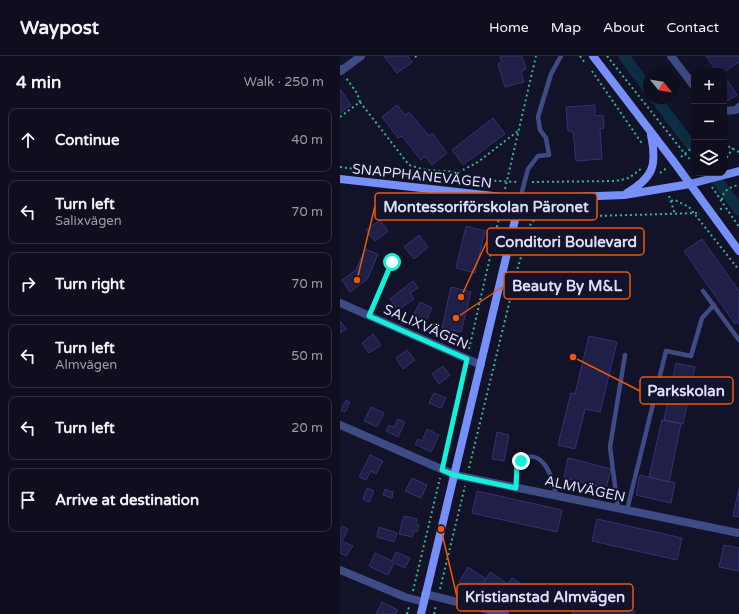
<!DOCTYPE html>
<meta charset="utf-8">
<style>
:root{--surface:#0e0e1e;--page:#171727;--text:#f1f3f6;--muted:#9b9ca4;--line:#2e2e3c}
body{margin:0;font-family:"Varela Round",sans-serif;background:var(--page);color:var(--text)}
.controls{position:absolute;right:12px;top:12px;display:grid;overflow:hidden;border-radius:8px;box-shadow:0 4px 16px #0002}
.controls button{width:36px;height:36px;display:grid;place-items:center;padding:0;border:0;border-bottom:1px solid var(--line);background:var(--surface);color:var(--text);font:20px sans-serif}
.compass{position:absolute;left:303px;top:12px;width:36px;height:36px;border-radius:50%;background:var(--surface);box-shadow:0 4px 16px #0002;rotate:120deg}
.stop{position:absolute;width:12px;height:12px;margin:-9px;border:3px solid #12f2d9;border-radius:50%;background:#fff}
.stop.end{background:#12f2d9;border-color:#fff;box-shadow:0 1px 4px #0008}
.list{margin:0;padding:0;list-style:none}
h2{display:flex;justify-content:space-between;align-items:center;height:52px;margin:0;padding:0 16px;font-size:17px}
h2 small{font-size:13px;font-weight:400;color:var(--muted)}
.list li{display:grid;grid-template-columns:26px 1fr auto;gap:12px;align-items:center;box-sizing:border-box;height:64px;margin:0 8px 8px;padding:0 8px;border:1px solid var(--line);border-radius:8px}
.list b{display:block;font-size:15px;white-space:nowrap}
.list p{margin:0;font-size:13px;white-space:nowrap;color:var(--muted)}
.list em{font-size:13px;font-style:normal;color:var(--muted)}
.icon{flex:none;width:22px;height:22px;fill:none;stroke:currentColor;stroke-width:2;stroke-linecap:round;stroke-linejoin:round}
.map{position:relative;flex:none;width:399px;height:558px;overflow:hidden}
header{display:flex;align-items:center;gap:24px;box-sizing:border-box;height:56px;padding:0 20px;background:var(--surface);border-bottom:1px solid var(--line)}
header strong{font-size:19px}
nav{display:flex;gap:22px;margin-inline-start:auto;font-size:14px}
main{display:flex}
aside{flex:1;background:var(--surface)}
.map>svg:first-child{display:block}
</style>
<header>
<strong>Waypost</strong>
<nav><a>Home</a><a>Map</a><a>About</a><a>Contact</a></nav>
</header>
<main>
<aside>
<h2>4 min<small>Walk · 250 m</small></h2>
<ul class="list">
<li><svg class="icon" aria-label="ahead" viewBox="0 0 24 24"><path d="M12 20V5M6 11l6-6 6 6"/></svg><div><b>Continue</b></div><em>40 m</em></li>
<li><svg class="icon" aria-label="left" viewBox="0 0 24 24"><path d="M17 20v-9H6M10 6l-5 5 5 5"/></svg><div><b>Turn left</b><p>Salixvägen</p></div><em>70 m</em></li>
<li><svg class="icon" aria-label="right" viewBox="0 0 24 24"><path d="M7 20v-9h11M14 6l5 5-5 5"/></svg><div><b>Turn right</b></div><em>70 m</em></li>
<li><svg class="icon" aria-label="left" viewBox="0 0 24 24"><path d="M17 20v-9H6M10 6l-5 5 5 5"/></svg><div><b>Turn left</b><p>Almvägen</p></div><em>50 m</em></li>
<li><svg class="icon" aria-label="left" viewBox="0 0 24 24"><path d="M17 20v-9H6M10 6l-5 5 5 5"/></svg><div><b>Turn left</b></div><em>20 m</em></li>
<li><svg class="icon" aria-label="arrive" viewBox="0 0 24 24"><path d="M6 21V4h12l-3 4 3 4H6"/></svg><div><b>Arrive at destination</b></div></li>
</ul>
</aside>
<div class="map">
<svg width="399" height="558" viewBox="0 0 399 558">
<rect width="100%" height="100%" fill="#121328"/>
<g fill="none" stroke-linecap="round" stroke-linejoin="round">
<path stroke="#0e2e45" stroke-width="11" d="M 284,0 L 309,34
M 315,42 L 354,93
M 372,117 L 399,154"/>
</g>
<path fill="#1f1f48" stroke="#323373" d="M 44,0 L 68,0 L 72,6 L 57,17 Z
M 160,0 L 182,0 L 186,13 L 181,15 L 184,26 L 165,31 L 158,8 L 162,6 Z
M 366,0 L 399,0 L 399,6 L 384,16 L 372,15 L 375,13 Z
M 384,19 L 397,39 L 384,47 Z
M 0,33 L 11,49 L 0,57 Z
M 57,49 L 65,59 L 69,56 L 89,80 L 92,77 L 107,97 L 92,109 L 85,100 L 81,104 L 62,80 L 58,82 L 42,61 Z
M 255,49 L 255,60 L 263,59 L 264,72 L 260,73 L 262,103 L 236,105 L 233,75 L 228,75 L 226,51 Z
M 153,62 L 165,78 L 123,109 L 112,94 Z
M 40,164 L 48,175 L 35,185 L 26,174 Z
M 126,170 L 145,175 L 135,217 L 116,212 Z
M 79,179 L 88,191 L 74,203 L 64,191 Z
M 362,183 L 399,235 L 399,269 L 397,266 L 395,268 L 344,195 Z
M 25,193 L 38,198 L 28,222 L 26,221 L 27,223 L 10,236 L 2,224 L 16,214 Z
M 73,225 L 78,232 L 70,237 L 74,243 L 58,254 L 50,243 Z
M 111,231 L 131,236 L 121,276 L 102,272 Z
M 80,246 L 92,252 L 85,267 L 73,261 Z
M 0,265 L 6,273 L 0,277 Z
M 33,278 L 41,289 L 29,297 L 22,287 Z
M 249,280 L 277,286 L 260,356 L 245,353 L 235,393 L 218,389 L 231,337 L 235,338 Z
M 67,294 L 75,304 L 63,313 L 56,302 Z
M 336,307 L 355,311 L 343,368 L 324,364 Z
M 103,310 L 110,319 L 99,328 L 92,318 Z
M 94,337 L 106,342 L 101,352 L 89,347 Z
M 6,344 L 10,346 L 5,356 L 1,354 Z
M 31,351 L 44,357 L 37,371 L 24,365 Z
M 58,363 L 65,366 L 58,381 L 46,375 L 49,369 L 54,371 Z
M 322,364 L 341,368 L 329,426 L 309,421 Z
M 87,373 L 99,379 L 91,396 L 75,388 L 78,383 L 82,385 Z
M 157,376 L 169,379 L 164,405 L 152,403 Z
M 30,399 L 43,405 L 36,418 L 31,415 L 26,424 L 19,421 Z
M 228,402 L 271,413 L 266,432 L 224,422 Z
M 300,419 L 335,427 L 331,447 L 296,439 Z
M 72,422 L 87,429 L 81,442 L 65,435 Z
M 27,432 L 34,435 L 29,446 L 23,443 Z
M 399,432 L 399,461 L 393,460 Z
M 45,433 L 53,436 L 52,442 L 43,439 Z
M 137,435 L 222,454 L 217,476 L 132,457 Z
M 64,460 L 77,463 L 76,468 L 79,469 L 77,476 L 74,475 L 72,481 L 59,478 Z
M 257,463 L 342,482 L 337,504 L 252,485 Z
M 2,470 L 8,473 L 2,485 L 13,490 L 6,500 L 0,497 L 0,475 Z
M 39,471 L 57,477 L 54,486 L 37,481 Z
M 384,489 L 399,492 L 399,515 L 379,511 Z
M 56,496 L 70,502 L 65,512 L 54,507 L 48,519 L 29,510 L 35,497 L 52,505 Z
M 128,511 L 146,523 L 136,537 L 119,526 Z
M 150,516 L 168,528 L 158,542 L 141,531 Z
M 172,522 L 190,533 L 181,548 L 163,536 Z
M 42,546 L 58,554 L 56,558 L 36,558 Z
M 234,546 L 295,555 L 294,558 L 232,558 Z"/>
<g fill="none" stroke-linecap="round" stroke-linejoin="round">
<path stroke="#37b493" stroke-width="2" stroke-dasharray="2 3" stroke-linecap="butt" d="M 75,0 L 78,3
M 240,0 L 245,7
M 267,0 L 345,98 L 354,107
M 252,15 L 303,89
M 20,46 L 69,109 L 85,114 L 119,116 L 138,106 L 178,75
M 0,61 L 20,46 L 17,37 L 6,22
M 384,88 L 399,96
M 341,101 L 354,90
M 384,106 L 393,92
M 0,111 L 69,120 L 177,126
M 320,117 L 328,111
M 192,126 L 276,125 L 289,122 L 302,112
M 372,131 L 399,171
M 165,133 L 196,0
M 45,138 L 111,148 L 152,151 L 160,156
M 329,140 L 335,158
M 382,144 C 383,134 390,131 399,129
M 331,145 L 335,144 L 349,151 L 399,214
M 380,153 L 385,152
M 185,162 L 360,157
M 129,293 L 162,149
M 104,405 L 125,311
M 129,412 L 178,211 L 191,167 L 195,163
M 100,533 L 125,430
M 73,535 L 100,422
M 67,558 L 69,551
M 94,558 L 96,549"/>
<path stroke="#3f4b84" stroke-width="4.5" d="M 180,143 L 188,113 L 198,100 L 209,99 L 206,82 L 200,74 L 198,61 L 211,18 L 221,0
M 363,235 L 399,284
M 29,260 L 52,206
M 175,432 L 177,409 C 199,384 214,421 216,440
M 278,453 L 270,391 L 285,299
M 287,454 L 326,295 L 351,300 L 362,262 L 374,249"/>
<path stroke="#3f4b84" stroke-width="8" d="M 331,0 L 354,30
M 0,13 L 1,15 L 21,0
M 384,55 L 396,54 L 399,51
M 0,247 L 141,309
M 0,369 L 115,419 L 399,477
M 0,514 L 65,541 L 84,546
M 85,538 L 165,558"/>
<path stroke="#778ff8" stroke-width="8" d="M 253,0 L 334,106 L 399,195
M 0,123 L 180,143 L 284,139 L 350,128 L 399,115
M 287,137 C 314,121 317,109 311,79
M 81,558 L 180,143"/>
</g>
<g fill="none" stroke-linecap="round" stroke-linejoin="round">
<path stroke="#12f2d9" stroke-width="5" d="M 52,206 L 29,260 L 127,303 L 102,414 L 114,419 L 176,432 L 177,409 L 181,405"/>
</g>
<g text-anchor="middle" dominant-baseline="central" stroke-width="4" stroke-linejoin="round" paint-order="stroke">
<g font-size="14" fill="#dbdefd" stroke="#121328">
<text transform="translate(82 120) rotate(6)">SNAPPHANEVÄGEN</text>
<text transform="translate(86 271) rotate(24)">SALIXVÄGEN</text>
<text transform="translate(245 433) rotate(12)">ALMVÄGEN</text>
</g>
</g>
<path fill="none" stroke="#e8590c" stroke-width="1.5" d="M17 224L35 150M121 241L147 185M116 262L164 230M233 301L300 335M101 473L117 541"/>
<g fill="#e8590c" stroke="#121328" stroke-width="1.5">
<circle cx="17" cy="224" r="4"/>
<circle cx="121" cy="241" r="4"/>
<circle cx="116" cy="262" r="4"/>
<circle cx="233" cy="301" r="4"/>
<circle cx="101" cy="473" r="4"/>
</g>
<g fill="#121328" stroke="#e8590c" stroke-width="1.5">
<rect x="35" y="137" width="222" height="27" rx="4"/>
<rect x="147" y="172" width="157" height="27" rx="4"/>
<rect x="164" y="216" width="126" height="27" rx="4"/>
<rect x="300" y="321" width="93" height="27" rx="4"/>
<rect x="117" y="528" width="176" height="27" rx="4"/>
</g>
<g font-size="15" text-anchor="middle" font-weight="bold" fill="#dbdefd">
<text x="146" y="156">Montessoriförskolan Päronet</text>
<text x="226" y="191">Conditori Boulevard</text>
<text x="227" y="235">Beauty By M&amp;L</text>
<text x="346" y="340">Parkskolan</text>
<text x="205" y="546">Kristianstad Almvägen</text>
</g>
</svg>
<div class="controls">
<button>+</button>
<button>−</button>
<button><svg class="icon" aria-label="layers" viewBox="0 0 24 24"><path d="M12 4l9 5-9 5-9-5zM3 14l9 5 9-5"/></svg></button>
</div>
<svg class="compass" viewBox="-18 -18 36 36"><path d="M0-13l5 13h-10z" fill="#e53935"/><path d="M0 13l5-13h-10z" fill="#9b9ca4"/></svg>
<div class="stop" style="left:52px;top:206px"></div>
<div class="stop end" style="left:181px;top:405px"></div>
</div>
</main>
